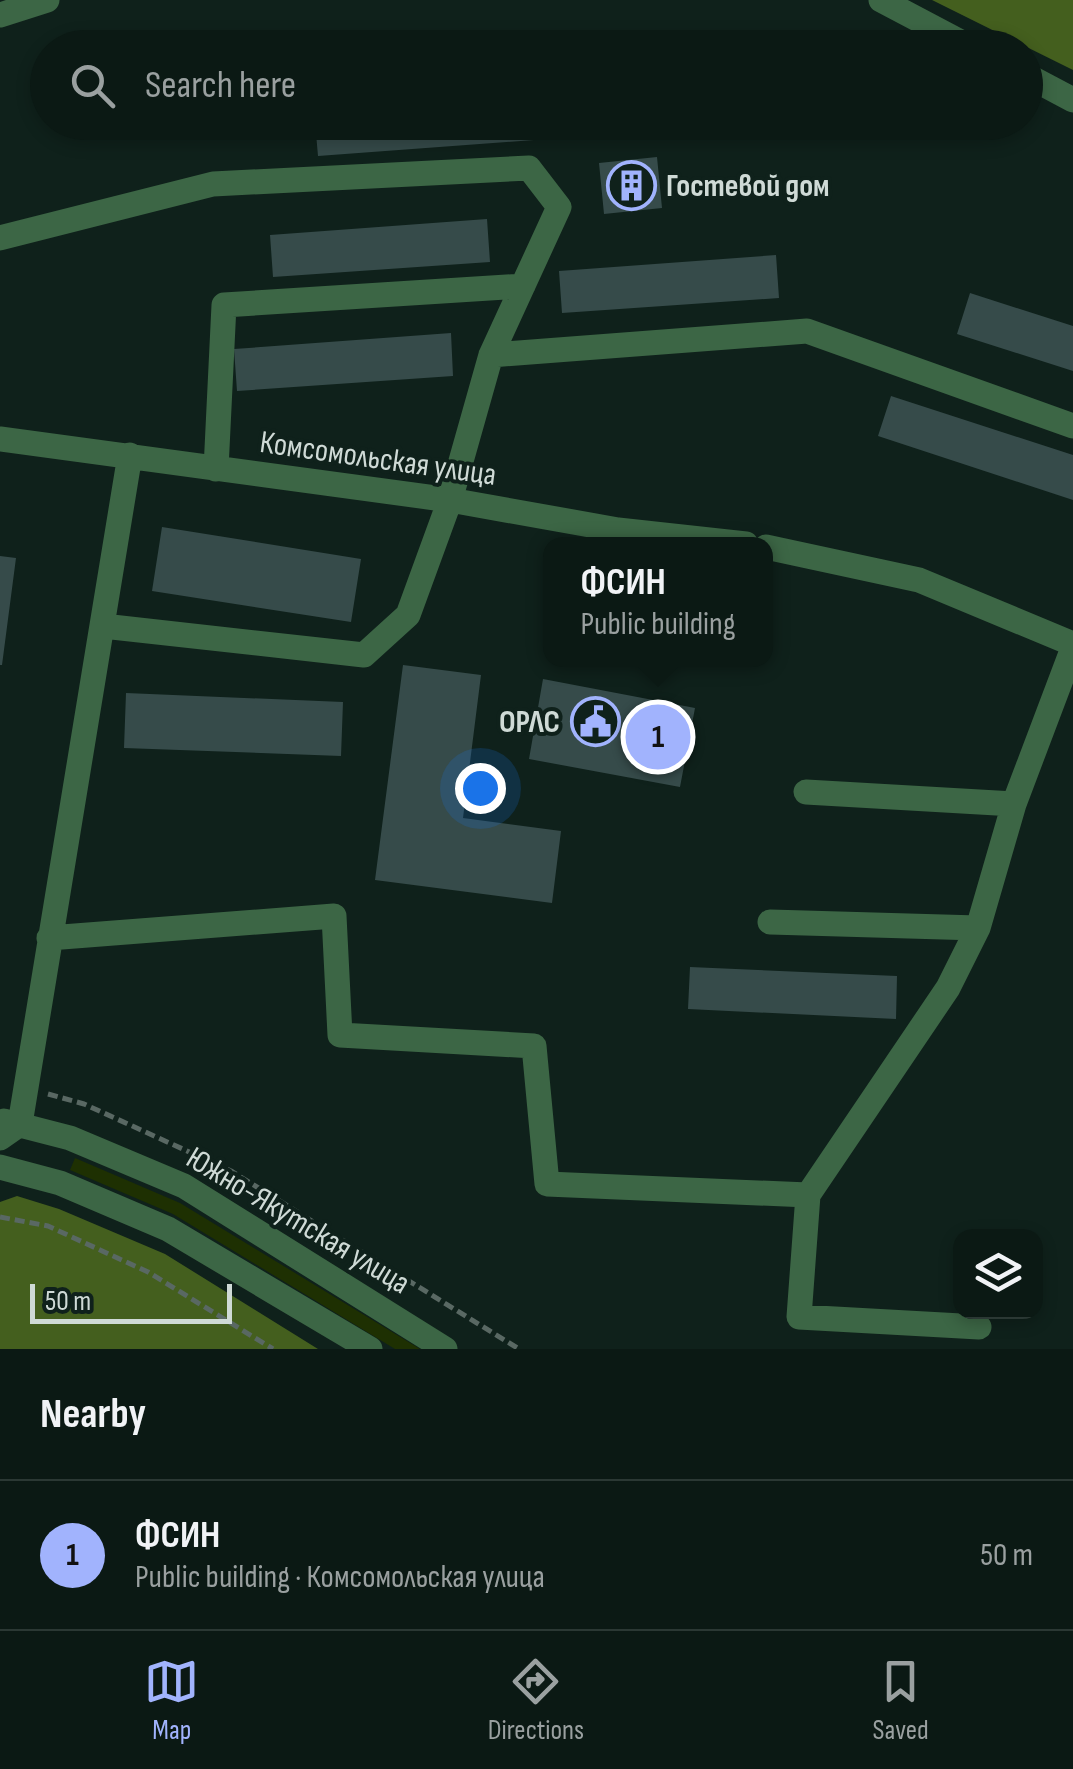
<!DOCTYPE html>
<meta charset="utf-8">
<style>
:root{--surface:#0b1914;--page:#14221d;--text:#f1f3f6;--muted:#9aa0a0;--line:#2b3834;--accent:#a1b3fd}
body{margin:0;font-family:"Sofia Sans Condensed",sans-serif;background:var(--page);color:var(--text)}
.controls{position:absolute;right:30px;bottom:30px;display:grid;overflow:hidden;border-radius:20px;box-shadow:0 5px 15px #0003}
.controls button{width:90px;height:90px;display:grid;place-items:center;padding:0;border:0;border-bottom:2px solid var(--line);background:var(--surface);color:var(--text);font:50px sans-serif}
.scale{position:absolute;left:30px;bottom:25px;width:202px;box-sizing:border-box;padding-left:10px;border:5px solid #cfdad6;border-top:0;font-size:28px;line-height:35px;white-space:nowrap;color:#cfdad6;-webkit-text-stroke:8px #0f211b;paint-order:stroke}
.you{position:absolute;left:480px;top:788px;width:35px;height:35px;margin:-25px;border:8px solid #fff;border-radius:50%;background:#1a73e8;box-shadow:0 0 0 15px #1a73e833}
.badge{display:grid;place-items:center;width:65px;height:65px;border-radius:50%;background:var(--accent);color:#111;font-size:32px;font-weight:700}
.pin{position:absolute;translate:-50% -50%;border:5px solid #fff;box-shadow:0 2px 10px #0006}
.popup{position:absolute;left:543px;top:537px;width:230px;height:130px;box-sizing:border-box;display:grid;place-content:center;border-radius:20px;background:var(--surface);filter:drop-shadow(0 2px 8px #0005);font-size:32px;white-space:nowrap;color:var(--muted)}
.popup b{font-size:38px;color:var(--text)}
.popup::after{content:'';position:absolute;left:50%;top:100%;margin-left:-20px;border:20px solid transparent;border-top-color:var(--surface)}
.list{margin:0;padding:0;list-style:none}
h2{display:flex;justify-content:space-between;align-items:center;height:130px;margin:0;padding:0 40px;font-size:42px}
h2 small{font-size:32px;font-weight:400;color:var(--muted)}
.list li{display:grid;grid-template-columns:65px 1fr auto;gap:30px;align-items:center;box-sizing:border-box;height:150px;padding:0 40px;border-top:2px solid var(--line)}
.list b{display:block;font-size:38px;white-space:nowrap}
.list p{margin:0;font-size:32px;white-space:nowrap;color:var(--muted)}
.list em{font-size:32px;font-style:normal;color:var(--muted)}
.icon{flex:none;width:55px;height:55px;fill:none;stroke:currentColor;stroke-width:2;stroke-linecap:round;stroke-linejoin:round}
.map{position:relative;flex:none;width:1073px;height:1349px;overflow:hidden}
.search{position:absolute;background:var(--surface);box-shadow:0 5px 15px #0003;left:30px;right:30px;top:30px;height:110px;display:flex;align-items:center;gap:25px;box-sizing:border-box;padding:0 35px;border-radius:55px;color:var(--muted);font-size:38px}
.sheet{height:280px;background:var(--surface)}
nav{display:flex;justify-content:space-around;align-items:center;box-sizing:border-box;height:140px;border-top:2px solid var(--line);background:var(--surface);font-size:28px;color:var(--muted)}
nav a{display:grid;justify-items:center;gap:5px}
nav .on{color:var(--accent)}
.map>svg:first-child{display:block}
</style>
<div class="map">
<svg width="1073" height="1349" viewBox="0 0 1073 1349">
<rect width="100%" height="100%" fill="#0f211b"/>
<path fill="#1e3002" d="M 75,1158 L 180,1203 L 420,1349 L 395,1349 L 173,1214 L 70,1170 Z"/>
<path fill="#445f1e" d="M 932,0 L 1073,0 L 1073,70 Z
M 17,1196 L 59,1209 L 165,1254 L 318,1349 L 0,1349 L 0,1202 Z"/>
<path fill="#364b4a" d="M 315,122 L 533,122 L 534,140 L 318,156 Z
M 657,157 L 662,208 L 604,214 L 599,163 Z
M 487,219 L 490,262 L 273,277 L 270,235 Z
M 776,255 L 779,298 L 562,313 L 559,271 Z
M 970,293 L 1073,326 L 1073,371 L 957,334 Z
M 451,333 L 453,376 L 237,391 L 234,349 Z
M 891,396 L 1073,455 L 1073,500 L 878,436 Z
M 162,527 L 361,559 L 351,622 L 152,591 Z
M 0,556 L 16,558 L 2,665 L 0,665 Z
M 403,665 L 481,675 L 463,818 L 561,831 L 552,903 L 375,880 Z
M 543,679 L 695,708 L 680,787 L 529,759 Z
M 126,693 L 343,702 L 341,756 L 124,748 Z
M 690,967 L 897,976 L 896,1019 L 688,1009 Z"/>
<g fill="none" stroke-linecap="round" stroke-linejoin="round">
<path stroke="#596863" stroke-width="5" stroke-dasharray="10 5" stroke-linecap="butt" d="M 48,1094 L 84,1104 L 231,1171 L 519,1349
M 0,1217 L 48,1226 L 148,1272 L 273,1349"/>
<path stroke="#3c6645" stroke-width="25" d="M 881,0 L 972,48
M 0,15 L 47,0
M 1026,75 L 1073,100
M 0,238 L 213,184 L 529,168 L 559,207 L 491,355 L 450,500 L 408,615 L 364,655 L 103,626
M 491,355 L 807,331 L 1073,426
M 0,439 L 450,500 L 618,530 L 746,544
M 216,469 L 224,305 L 523,286
M 766,547 L 919,580 L 1073,644
M 806,792 L 1014,804
M 770,922 L 978,928
M 49,938 L 334,916 L 340,1035 L 534,1046 L 547,1184 L 808,1195
M 4,1121 L 70,1138 L 184,1186 L 445,1349
M 0,1138 L 20,1124 L 130,455
M 0,1167 L 60,1183 L 168,1229 L 370,1349
M 979,1327 L 799,1317 L 808,1195 L 948,988 L 978,928 L 1014,804 L 1073,648"/>
</g>
<defs>
<symbol id="building-ring" viewBox="-11 -11 22 22"><circle r="9.5" fill="#0f211b" stroke="#a1b3fd" stroke-width="1.5"/><path d="M-4-6H4V6H1V3H-1V6H-4ZM-2.5-4.3h1.7v1.8h-1.7ZM.8-4.3h1.7v1.8H.8ZM-2.5-1h1.7V.8h-1.7ZM.8-1h1.7V.8H.8Z" fill="#a1b3fd"/></symbol>
<symbol id="civic-ring" viewBox="-11 -11 22 22"><circle r="9.5" fill="#0f211b" stroke="#a1b3fd" stroke-width="1.5"/><path d="M-.6-6.5H3V-4.5H.6V-3L4-1V1h2V6H-6V1h2V-1L-.6-3ZM-1.2 2.5V6h2.4V2.5Z" fill="#a1b3fd"/></symbol>
</defs>
<g fill-rule="evenodd">
<use href="#building-ring" x="604" y="158" width="55" height="55"/>
<use href="#civic-ring" x="568" y="694" width="55" height="55"/>
</g>
<g text-anchor="middle" dominant-baseline="central" stroke-width="8" stroke-linejoin="round" paint-order="stroke">
<g font-size="32" font-weight="bold" fill="#cfdad6" stroke="#0f211b" text-anchor="start">
<text x="666" y="186">Гостевой дом</text>
<text x="560" y="722" text-anchor="end">ОРЛС</text>
</g>
<g font-size="32" fill="#cfdad6" stroke="#0f211b">
<text transform="translate(378 459) rotate(8)">Комсомольская улица</text>
<text transform="translate(298 1221) rotate(31)">Южно-Якутская улица</text>
</g>
</g>
</svg>
<div class="controls">
<button><svg class="icon" aria-label="layers" viewBox="0 0 24 24"><path d="M12 4l9 5-9 5-9-5zM3 14l9 5 9-5"/></svg></button>
</div>
<div class="scale">50 m</div>
<div class="you"></div>
<div class="pin badge" style="left:658px;top:737px">1</div>
<div class="popup"><b>ФСИН</b>Public building</div>
<div class="search"><svg class="icon" aria-label="search" viewBox="0 0 24 24"><circle cx="10" cy="10" r="6"/><path d="M15 15l6 6"/></svg>Search here</div>
</div>
<section class="sheet">
<h2>Nearby<small></small></h2>
<ul class="list">
<li><span class="badge">1</span><div><b>ФСИН</b><p>Public building · Комсомольская улица</p></div><em>50 m</em></li>
</ul>
</section>
<nav>
<a class="on"><svg class="icon" aria-label="map" viewBox="0 0 24 24"><path d="M3 6l6-2 6 2 6-2v14l-6 2-6-2-6 2zM9 4v14M15 6v14"/></svg>Map</a>
<a><svg class="icon" aria-label="directions" viewBox="0 0 24 24"><path d="M12 3l9 9-9 9-9-9zM9 14v-3h6M13 9l2 2-2 2"/></svg>Directions</a>
<a><svg class="icon" aria-label="saved" viewBox="0 0 24 24"><path d="M7 4h10v16l-5-4-5 4z"/></svg>Saved</a>
</nav>
